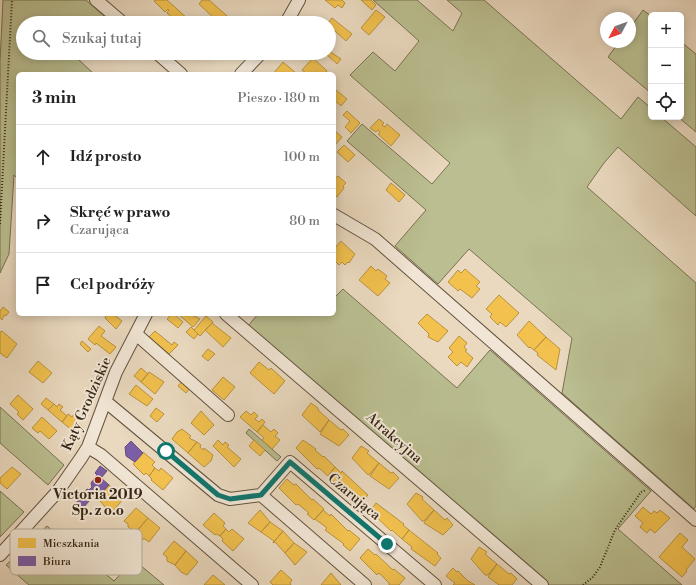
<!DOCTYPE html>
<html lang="pl">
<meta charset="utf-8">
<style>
:root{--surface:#fff;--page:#f6f6f6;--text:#222;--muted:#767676;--line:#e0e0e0}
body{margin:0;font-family:"Libre Bodoni",serif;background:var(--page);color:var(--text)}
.controls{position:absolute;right:12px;top:12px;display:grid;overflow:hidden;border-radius:6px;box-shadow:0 2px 10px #0003}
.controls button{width:36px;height:36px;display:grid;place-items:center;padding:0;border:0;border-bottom:1px solid var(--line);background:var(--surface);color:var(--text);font:20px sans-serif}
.compass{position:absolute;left:600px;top:12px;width:36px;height:36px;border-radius:50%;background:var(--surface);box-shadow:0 2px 10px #0003;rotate:229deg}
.stop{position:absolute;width:12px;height:12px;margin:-9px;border:3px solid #0f766e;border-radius:50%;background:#fff}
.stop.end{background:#0f766e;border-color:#fff;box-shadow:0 1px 4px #0008}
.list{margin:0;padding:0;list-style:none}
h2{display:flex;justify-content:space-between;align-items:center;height:52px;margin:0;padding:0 16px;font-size:17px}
h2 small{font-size:13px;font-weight:400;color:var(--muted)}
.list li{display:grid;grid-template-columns:26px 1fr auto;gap:12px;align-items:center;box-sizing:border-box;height:64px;padding:0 16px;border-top:1px solid var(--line)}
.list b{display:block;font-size:15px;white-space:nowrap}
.list p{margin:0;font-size:13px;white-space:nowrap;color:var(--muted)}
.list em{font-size:13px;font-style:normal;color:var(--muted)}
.icon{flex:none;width:22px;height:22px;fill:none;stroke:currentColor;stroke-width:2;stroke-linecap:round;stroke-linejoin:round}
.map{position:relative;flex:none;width:696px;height:585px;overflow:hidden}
.search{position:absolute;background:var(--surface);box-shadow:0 2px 10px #0003;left:16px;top:16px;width:320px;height:44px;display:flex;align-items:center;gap:10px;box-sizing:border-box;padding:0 14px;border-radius:22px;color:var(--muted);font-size:15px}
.panel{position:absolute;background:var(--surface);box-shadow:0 2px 10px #0003;left:16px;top:72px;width:320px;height:244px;border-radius:6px}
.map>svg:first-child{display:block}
</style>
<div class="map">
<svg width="696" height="585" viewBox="0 0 696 585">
<rect width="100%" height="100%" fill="#ead9bf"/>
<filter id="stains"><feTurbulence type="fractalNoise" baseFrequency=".005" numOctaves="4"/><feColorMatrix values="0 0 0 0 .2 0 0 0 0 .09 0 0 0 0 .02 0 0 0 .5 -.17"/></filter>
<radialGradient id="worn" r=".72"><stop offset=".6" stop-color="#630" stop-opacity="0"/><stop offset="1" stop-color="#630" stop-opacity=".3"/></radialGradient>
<path fill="#babe90" stroke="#787252" d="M 3,0 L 86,0 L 111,22 L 23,23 L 23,53 L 84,53 L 79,60 L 94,74 L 18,74 L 18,179 L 14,175 L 9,254 L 0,273 L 0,62 Z
M 373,0 L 417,0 L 453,31 L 462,13 L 447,0 L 484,0 L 621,119 L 638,97 L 651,108 L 651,117 L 661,117 L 696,147 L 696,216 L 618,147 L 604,163 L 587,187 L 696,283 L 696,506 L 694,509 L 562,393 L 572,338 L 469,249 L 438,284 L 395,246 L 426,210 L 347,141 L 362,124 L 432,184 L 450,163 L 350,75 L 373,52 L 395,71 L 419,41 Z
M 643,10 L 651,16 L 651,93 L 608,57 L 619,42 L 630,42 L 630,28 Z
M 681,42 L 696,54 L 696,132 L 678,117 L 681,117 Z
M 343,289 L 457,388 L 490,350 L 651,491 L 618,529 L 682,585 L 549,585 L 248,326 L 258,314 L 334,314 L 334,298 Z
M 0,407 L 64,465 L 48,485 L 0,443 Z
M 249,429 L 281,457 L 277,461 L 246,433 Z
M 0,491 L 24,512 L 0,537 Z
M 47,526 L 114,581 L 134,560 L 164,585 L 29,585 L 6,565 Z"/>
<path fill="#f2c14e" stroke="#ba923d" d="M 155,0 L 167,0 L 189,20 L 186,23 L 178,23 L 167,13 L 169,10 L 168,9 L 165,12 L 154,1 Z
M 202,0 L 209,0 L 235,23 L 219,23 L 199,4 Z
M 325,0 L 342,0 L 345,3 L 342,8 L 338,5 L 335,8 Z
M 361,0 L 371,0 L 376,5 L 372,10 Z
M 376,10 L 385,17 L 369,35 L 361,28 Z
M 332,18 L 352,34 L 346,41 L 335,31 L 331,36 L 329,34 L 328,23 Z
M 329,51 L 341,59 L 337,64 L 325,53 L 329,53 Z
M 313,58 L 327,71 L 325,74 L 307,74 L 302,70 Z
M 283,62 L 297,74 L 273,74 Z
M 336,90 L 347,99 L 341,106 L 334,100 L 334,93 Z
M 347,111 L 360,123 L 351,133 L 345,127 L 350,121 L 343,115 Z
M 379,119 L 384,123 L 382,125 L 385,127 L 387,124 L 400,135 L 391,146 L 378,134 L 380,132 L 378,130 L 376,132 L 370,128 Z
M 334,130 L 342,137 L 334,146 Z
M 344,145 L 355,155 L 348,162 L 337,152 Z
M 338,176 L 346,183 L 343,186 L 344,188 L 337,197 L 334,194 L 334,179 Z
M 391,183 L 405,195 L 399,202 L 386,190 Z
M 341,241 L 355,254 L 349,263 L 348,262 L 345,265 L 342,262 L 339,265 L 334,260 L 334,249 Z
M 371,266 L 376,271 L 378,269 L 387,276 L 385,279 L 390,283 L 378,296 L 359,280 Z
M 465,269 L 480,282 L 476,286 L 480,289 L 472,298 L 460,289 L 458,291 L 448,282 L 458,270 L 461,273 Z
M 499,295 L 519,313 L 506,327 L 500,322 L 498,325 L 490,317 L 492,314 L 486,309 Z
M 3,307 L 9,312 L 6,316 L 4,315 L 2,320 L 0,318 L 0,311 Z
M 107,314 L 113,314 L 122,321 L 116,329 L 105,318 Z
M 172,314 L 174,314 L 183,322 L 178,328 L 167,319 Z
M 178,314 L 190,314 L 200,319 L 193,327 Z
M 427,314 L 448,331 L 438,342 L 428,337 L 429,334 L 418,323 Z
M 206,316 L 213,322 L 200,336 L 194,330 Z
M 529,321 L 546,337 L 534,350 L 530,347 L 529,348 L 517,335 Z
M 212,323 L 231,338 L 223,347 L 205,330 Z
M 99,326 L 105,331 L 101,336 L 116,347 L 110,354 L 96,343 L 95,345 L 88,339 Z
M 191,327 L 198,334 L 194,339 L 186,332 Z
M 2,331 L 17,344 L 7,358 L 0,353 L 0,332 Z
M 155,331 L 172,345 L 174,342 L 178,345 L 169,354 L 149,337 Z
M 459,336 L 467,343 L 464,347 L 467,350 L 465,351 L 473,358 L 467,367 L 461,362 L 457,366 L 448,357 L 453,352 L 449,348 Z
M 546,337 L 560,349 L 556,370 L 537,355 L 538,353 L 534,350 Z
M 82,341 L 91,349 L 88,352 L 80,344 Z
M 208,349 L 215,354 L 208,361 L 202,356 Z
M 38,361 L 52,373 L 43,383 L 29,372 Z
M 259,362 L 269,370 L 271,368 L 285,381 L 274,394 L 250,373 Z
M 141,368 L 148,374 L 141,382 L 134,376 Z
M 149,372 L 164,382 L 155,394 L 141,382 Z
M 223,377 L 235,387 L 224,400 L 212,390 Z
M 183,380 L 191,387 L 186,393 L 178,386 Z
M 136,385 L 153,399 L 147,406 L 129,394 Z
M 18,395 L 33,409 L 23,420 L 17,414 L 19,412 L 10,404 Z
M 46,398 L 54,404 L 48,410 L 41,404 Z
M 311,403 L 318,408 L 318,410 L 329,420 L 320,432 L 302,415 Z
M 54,404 L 57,407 L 59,404 L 63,407 L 60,410 L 67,416 L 62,422 L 48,410 Z
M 156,408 L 164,414 L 157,422 L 150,416 Z
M 201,411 L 214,425 L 204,435 L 191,423 Z
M 246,411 L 251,415 L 254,412 L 258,416 L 255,419 L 259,422 L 262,419 L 265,422 L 257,432 L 240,417 Z
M 68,414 L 72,417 L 74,414 L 78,417 L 76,421 L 84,428 L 78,435 L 62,422 Z
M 42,417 L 57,431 L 49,439 L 40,431 L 38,433 L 32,428 Z
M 329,420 L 341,430 L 343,429 L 349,435 L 339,446 L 320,434 Z
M 263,425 L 271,432 L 274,429 L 278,433 L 275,436 L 280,440 L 272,449 L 262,440 L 264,438 L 257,432 Z
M 182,429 L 191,436 L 189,438 L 197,442 L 188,453 L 172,439 L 177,432 Z
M 218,440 L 223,445 L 225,442 L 229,445 L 227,447 L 241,459 L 234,467 L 213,446 Z
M 254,440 L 265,450 L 260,456 L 249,446 Z
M 303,440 L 316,449 L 315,450 L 323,457 L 324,456 L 335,467 L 328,476 L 319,468 L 317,469 L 296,448 Z
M 197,442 L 201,445 L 200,447 L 203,450 L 204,448 L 213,455 L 211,461 L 204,467 L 188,453 Z
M 361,446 L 369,451 L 367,453 L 379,463 L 369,475 L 367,474 L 352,458 Z
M 143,452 L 155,462 L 152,465 L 155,468 L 149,476 L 146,473 L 144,475 L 133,464 Z
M 379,463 L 391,473 L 393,472 L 399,478 L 389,489 L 370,476 Z
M 12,467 L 21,474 L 7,489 L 0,483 L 0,478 Z
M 335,467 L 341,473 L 342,471 L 368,495 L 361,503 L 352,496 L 350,497 L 328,476 Z
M 155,468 L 159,471 L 161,468 L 173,478 L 163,490 L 151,480 L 152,479 L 149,476 Z
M 287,479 L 294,485 L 296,484 L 312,500 L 313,499 L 324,509 L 314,520 L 307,514 L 309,513 L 298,504 L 296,505 L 279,488 Z
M 109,485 L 124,498 L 113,511 L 109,508 L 106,508 L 100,501 L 105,495 L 102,492 Z
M 416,493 L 423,497 L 422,499 L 434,510 L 424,521 L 422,521 L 407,504 Z
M 376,503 L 404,524 L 403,525 L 409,530 L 402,539 L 392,530 L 391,531 L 370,511 Z
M 643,507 L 651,514 L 654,511 L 657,513 L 660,510 L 670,518 L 655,533 L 650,529 L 647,533 L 640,527 L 643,523 L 635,516 Z
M 136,508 L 148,518 L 136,532 L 128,527 L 128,524 L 124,521 Z
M 260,510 L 270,522 L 261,532 L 248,523 Z
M 323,510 L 330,516 L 331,514 L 348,531 L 349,530 L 360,539 L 350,551 L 343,545 L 344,544 L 325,530 L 327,528 L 315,519 Z
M 434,510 L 445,520 L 447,518 L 453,525 L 443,535 L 424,523 Z
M 214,513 L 225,523 L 223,526 L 226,529 L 220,536 L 216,534 L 215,535 L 203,525 Z
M 148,518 L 160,528 L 149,542 L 145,539 L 142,539 L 136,532 Z
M 270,522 L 283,531 L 273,543 L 274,541 L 261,532 Z
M 226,529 L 229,532 L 232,529 L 244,539 L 233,551 L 222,541 L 223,539 L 220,536 Z
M 409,530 L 438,553 L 437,554 L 441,558 L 435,566 L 411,549 L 412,547 L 402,539 Z
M 283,531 L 294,543 L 285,553 L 275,542 L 273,543 Z
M 680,533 L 688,540 L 682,547 L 695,559 L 686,570 L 687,571 L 682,577 L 659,557 Z
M 174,541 L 186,551 L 175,565 L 167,561 L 167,557 L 163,554 Z
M 294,543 L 307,552 L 295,565 L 285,553 Z
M 479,547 L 487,552 L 485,554 L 497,564 L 488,575 L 485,575 L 471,559 Z
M 368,549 L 375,555 L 376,554 L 393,570 L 394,569 L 405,578 L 399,585 L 389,585 L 389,583 L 379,573 L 377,575 L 360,558 Z
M 186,551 L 198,562 L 187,575 L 181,572 L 175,565 Z
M 497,564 L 509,574 L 511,573 L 517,579 L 512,585 L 499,585 L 488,577 Z
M 453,568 L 457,572 L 458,571 L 468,581 L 475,585 L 453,585 L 455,583 L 446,576 Z
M 281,570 L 292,580 L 290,583 L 291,585 L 273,585 L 270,582 Z
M 331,573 L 341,585 L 321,585 Z
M 213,575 L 225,585 L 204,585 Z"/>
<path fill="#7b5ea7" stroke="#664d7b" d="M 131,441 L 143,453 L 135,462 L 126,456 L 125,447 Z
M 100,466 L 107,471 L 101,478 L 109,485 L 100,495 L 97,492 L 83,508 L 76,503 L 87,489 L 89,490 L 92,487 L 91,483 L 97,475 L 95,473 Z"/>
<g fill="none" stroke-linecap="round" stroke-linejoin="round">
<defs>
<path id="minor" d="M 96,0 L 123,23
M 286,23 L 299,0
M 157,53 L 181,74
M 241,74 L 261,53
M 334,215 L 375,239 L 696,520
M 226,314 L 542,585
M 136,334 L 228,415
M 105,401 L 218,495 L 230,499 L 261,495 L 365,585
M 88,447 L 101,455 L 252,585
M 261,495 L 290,462 L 435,585
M 0,555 L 58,491 L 81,458 L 88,447 L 116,372 L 146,314"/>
</defs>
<use href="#minor" stroke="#63533f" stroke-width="14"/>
<path stroke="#362614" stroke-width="2" stroke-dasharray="1 2" stroke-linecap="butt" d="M 0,224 L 12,0
M 583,585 L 593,577 L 600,567 L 615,530 L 641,492 L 646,490"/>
<use href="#minor" stroke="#f1e6d5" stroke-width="12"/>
</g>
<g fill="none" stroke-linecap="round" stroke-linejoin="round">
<path stroke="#0f766e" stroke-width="5" d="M 166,451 L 218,495 L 230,499 L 261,495 L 290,462 L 387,544"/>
</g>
<circle fill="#8f2418" stroke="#f1e6d5" stroke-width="1.5" cx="98" cy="480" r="4"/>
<g text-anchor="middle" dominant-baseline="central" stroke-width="4" stroke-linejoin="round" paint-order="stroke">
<g font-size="14" fill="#362614" stroke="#f1e6d5">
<text transform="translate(87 404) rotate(-66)">Kąty Grodziskie</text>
<text transform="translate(394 438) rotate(41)">Atrakcyjna</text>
<text transform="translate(354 497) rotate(40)">Czarująca</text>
</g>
<g font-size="14" font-weight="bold" fill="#362614" stroke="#f1e6d5">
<text x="98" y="495">Victoria 2019<tspan x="98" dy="16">Sp. z o.o</tspan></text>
</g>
</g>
<rect x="10" y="529" width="132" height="46" rx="6" fill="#f1e6d5" stroke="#b9ac9b" stroke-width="1"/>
<rect x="18" y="538" width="18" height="10" fill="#f2c14e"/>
<rect x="18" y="556" width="18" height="10" fill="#7b5ea7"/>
<g font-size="11" fill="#362614">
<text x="43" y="547">Mieszkania</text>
<text x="43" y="565">Biura</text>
</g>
<rect width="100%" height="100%" filter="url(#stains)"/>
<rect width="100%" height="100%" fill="url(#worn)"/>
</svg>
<div class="controls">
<button>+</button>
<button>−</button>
<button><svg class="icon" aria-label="locate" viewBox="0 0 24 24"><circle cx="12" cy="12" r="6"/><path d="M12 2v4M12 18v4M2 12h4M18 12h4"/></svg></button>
</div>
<svg class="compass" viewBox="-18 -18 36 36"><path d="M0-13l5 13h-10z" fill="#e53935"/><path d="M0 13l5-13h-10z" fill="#767676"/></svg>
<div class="stop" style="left:166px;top:451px"></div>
<div class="stop end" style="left:387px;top:544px"></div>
<div class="search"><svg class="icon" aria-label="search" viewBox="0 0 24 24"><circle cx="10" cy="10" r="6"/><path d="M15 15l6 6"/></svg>Szukaj tutaj</div>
<section class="panel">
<h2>3 min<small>Pieszo · 180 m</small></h2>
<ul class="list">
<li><svg class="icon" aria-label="ahead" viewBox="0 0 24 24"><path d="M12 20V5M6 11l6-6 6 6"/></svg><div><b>Idź prosto</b></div><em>100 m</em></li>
<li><svg class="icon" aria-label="right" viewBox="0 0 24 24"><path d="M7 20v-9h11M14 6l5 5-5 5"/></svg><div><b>Skręć w prawo</b><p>Czarująca</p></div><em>80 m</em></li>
<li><svg class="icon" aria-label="arrive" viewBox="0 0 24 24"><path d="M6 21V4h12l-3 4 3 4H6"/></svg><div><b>Cel podróży</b></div></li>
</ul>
</section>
</div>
